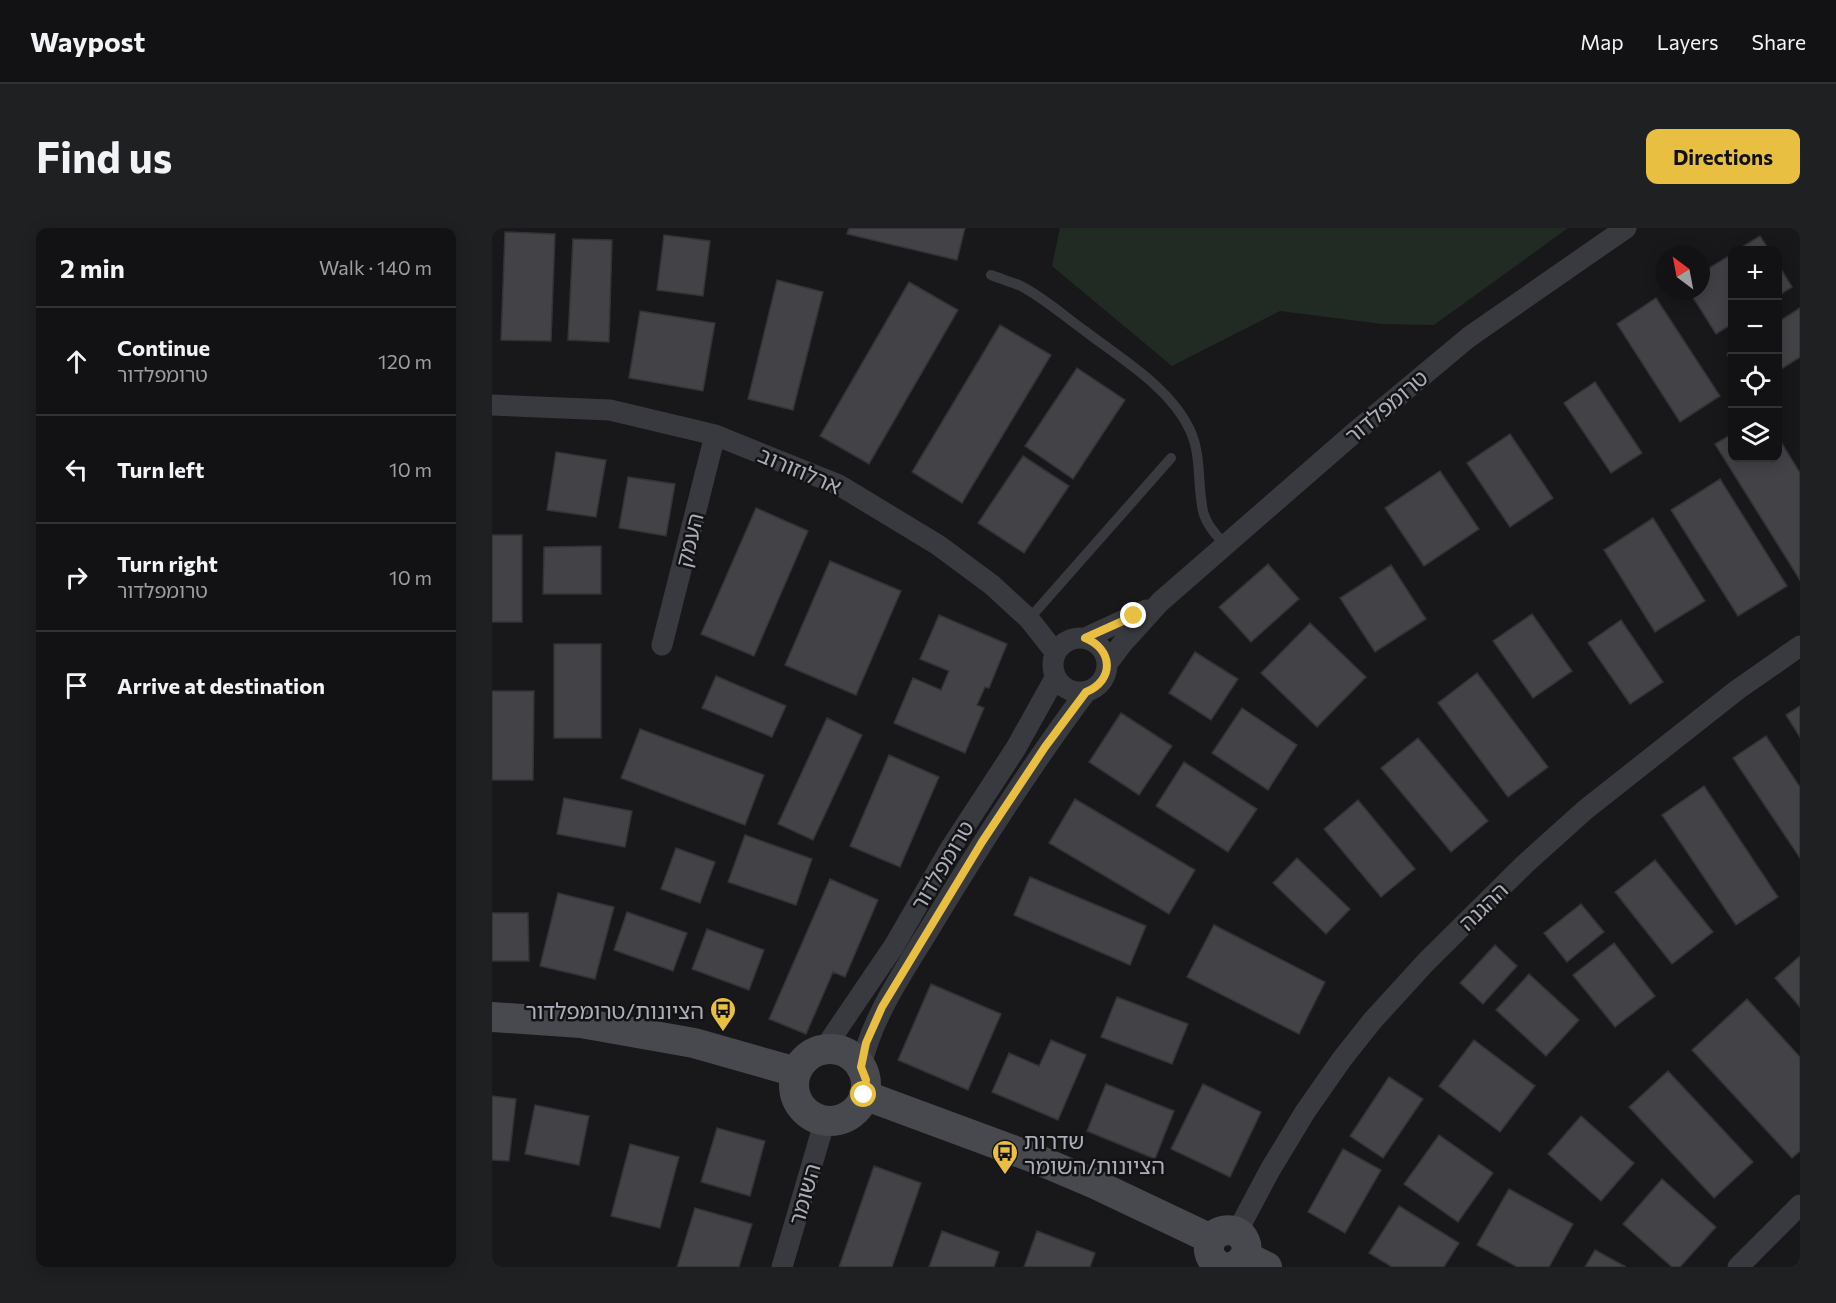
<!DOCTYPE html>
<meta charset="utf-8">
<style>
:root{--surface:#121214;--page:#1f2022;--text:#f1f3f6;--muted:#9c9ea0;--line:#313234;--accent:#e9bf41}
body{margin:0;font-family:Commissioner,"Noto Sans Hebrew",sans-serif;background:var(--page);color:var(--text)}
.controls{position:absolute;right:18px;top:18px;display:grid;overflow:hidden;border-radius:12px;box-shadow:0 3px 15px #0003}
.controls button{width:54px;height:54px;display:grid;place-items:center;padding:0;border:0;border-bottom:2px solid var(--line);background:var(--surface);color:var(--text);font:30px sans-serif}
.compass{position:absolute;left:1164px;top:18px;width:54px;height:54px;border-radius:50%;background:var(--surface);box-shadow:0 3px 15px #0003;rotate:328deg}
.stop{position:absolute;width:18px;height:18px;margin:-14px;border:4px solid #e9bf41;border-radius:50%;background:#fff}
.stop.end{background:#e9bf41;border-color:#fff;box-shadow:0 2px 6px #0008}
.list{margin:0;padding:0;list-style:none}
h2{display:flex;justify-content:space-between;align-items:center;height:78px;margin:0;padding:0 24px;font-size:26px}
h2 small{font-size:20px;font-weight:400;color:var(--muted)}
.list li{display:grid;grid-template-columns:39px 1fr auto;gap:18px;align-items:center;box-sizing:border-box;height:108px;padding:0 24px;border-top:2px solid var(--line)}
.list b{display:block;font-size:22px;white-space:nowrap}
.list p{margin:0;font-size:20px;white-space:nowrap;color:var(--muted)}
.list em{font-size:20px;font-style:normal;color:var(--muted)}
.icon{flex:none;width:33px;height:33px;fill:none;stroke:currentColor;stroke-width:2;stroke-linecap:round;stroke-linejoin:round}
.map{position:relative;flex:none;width:1308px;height:1039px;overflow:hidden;border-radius:12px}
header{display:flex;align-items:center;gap:36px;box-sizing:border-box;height:84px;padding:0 30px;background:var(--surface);border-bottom:2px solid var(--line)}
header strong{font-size:28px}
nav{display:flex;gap:33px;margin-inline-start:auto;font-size:21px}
.intro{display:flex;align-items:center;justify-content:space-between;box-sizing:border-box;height:144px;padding:0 36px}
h1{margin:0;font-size:42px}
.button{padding:15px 27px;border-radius:12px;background:var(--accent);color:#111;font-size:21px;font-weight:700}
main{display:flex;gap:36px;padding:0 36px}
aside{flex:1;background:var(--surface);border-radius:12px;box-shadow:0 3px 15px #0003}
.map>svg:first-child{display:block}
</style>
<header>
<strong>Waypost</strong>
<nav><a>Map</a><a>Layers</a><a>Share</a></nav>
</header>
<div class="intro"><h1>Find us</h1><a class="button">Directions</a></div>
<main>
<aside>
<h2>2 min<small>Walk · 140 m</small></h2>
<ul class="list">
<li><svg class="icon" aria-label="ahead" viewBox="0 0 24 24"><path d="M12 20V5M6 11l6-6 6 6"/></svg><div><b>Continue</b><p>טרומפלדור</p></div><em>120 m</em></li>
<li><svg class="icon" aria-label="left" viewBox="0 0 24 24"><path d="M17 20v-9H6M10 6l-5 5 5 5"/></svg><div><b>Turn left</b></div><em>10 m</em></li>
<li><svg class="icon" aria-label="right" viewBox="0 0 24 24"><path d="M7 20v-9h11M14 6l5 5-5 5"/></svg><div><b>Turn right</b><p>טרומפלדור</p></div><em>10 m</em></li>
<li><svg class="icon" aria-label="arrive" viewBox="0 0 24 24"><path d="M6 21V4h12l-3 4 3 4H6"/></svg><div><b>Arrive at destination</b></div></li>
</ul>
</aside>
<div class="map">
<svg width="1308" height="1039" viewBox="0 0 1308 1039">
<rect width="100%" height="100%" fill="#18181a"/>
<path fill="#222a24" d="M 568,0 L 1076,0 L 942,97 L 890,96 L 788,83 L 680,138 L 560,38 Z"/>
<path fill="#434347" stroke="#333236" stroke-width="1.5" d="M 357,0 L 473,0 L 465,32 L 355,6 Z
M 13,4 L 63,6 L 59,113 L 9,112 Z
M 172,7 L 218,13 L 211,68 L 165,62 Z
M 1268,8 L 1277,22 L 1245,22 Z
M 81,11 L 120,12 L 117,114 L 76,112 Z
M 1240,26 L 1240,96 L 1224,106 L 1197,63 L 1209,63 L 1209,45 Z
M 1286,36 L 1300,59 L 1286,68 Z
M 285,52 L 331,64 L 301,182 L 256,171 Z
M 417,54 L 466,82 L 377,236 L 328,208 Z
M 1164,70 L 1228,168 L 1188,194 L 1125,96 Z
M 1308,80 L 1308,129 L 1286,143 L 1286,94 Z
M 148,83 L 223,95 L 211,163 L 137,150 Z
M 508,97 L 559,127 L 470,275 L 420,244 Z
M 1240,122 L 1240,135 L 1235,126 Z
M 585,140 L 633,172 L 581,251 L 533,218 Z
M 1103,154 L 1150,225 L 1119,245 L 1072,175 Z
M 1018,206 L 1061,270 L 1018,299 L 975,235 Z
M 1240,206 L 1240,230 L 1286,230 L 1286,209 L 1308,245 L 1308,352 L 1223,216 Z
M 64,224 L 114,232 L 104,289 L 55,282 Z
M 531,228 L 577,258 L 532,325 L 486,295 Z
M 948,243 L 987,301 L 932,338 L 893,280 Z
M 136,249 L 183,256 L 174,308 L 127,300 Z
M 1228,251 L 1295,358 L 1246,388 L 1179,282 Z
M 264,280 L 316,303 L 262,428 L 209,406 Z
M 1161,290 L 1213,373 L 1163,404 L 1112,322 Z
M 0,307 L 30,307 L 30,394 L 0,394 Z
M 109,318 L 109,366 L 51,366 L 52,319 Z
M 338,333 L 409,363 L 364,467 L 293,437 Z
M 776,336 L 807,371 L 759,414 L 727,379 Z
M 899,337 L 934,391 L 883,424 L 848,370 Z
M 1040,386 L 1080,443 L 1041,470 L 1001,413 Z
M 447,387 L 515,416 L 497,460 L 493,459 L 485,477 L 492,480 L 473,525 L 402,495 L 421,450 L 449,462 L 457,443 L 428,431 Z
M 1129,392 L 1171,454 L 1138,476 L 1096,415 Z
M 818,395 L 874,449 L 825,499 L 769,445 Z
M 62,416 L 109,416 L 109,510 L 62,510 Z
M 703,424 L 746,451 L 719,492 L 677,465 Z
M 985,445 L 1056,539 L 1016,569 L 946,475 Z
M 224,448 L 294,478 L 280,509 L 210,480 Z
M 0,463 L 42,463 L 41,552 L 0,552 Z
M 1308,478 L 1308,509 L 1294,487 Z
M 750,480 L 805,517 L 776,562 L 720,525 Z
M 629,485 L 680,518 L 647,567 L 597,534 Z
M 335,490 L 370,507 L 321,612 L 286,596 Z
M 148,501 L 272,547 L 253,597 L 129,550 Z
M 1274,508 L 1308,559 L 1308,630 L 1241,530 Z
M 926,510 L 996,593 L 959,624 L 889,540 Z
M 397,527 L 447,549 L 408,639 L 358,618 Z
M 692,534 L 765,581 L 736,624 L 664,578 Z
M 1212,558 L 1286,669 L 1244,697 L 1170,587 Z
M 72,570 L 140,583 L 133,619 L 65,606 Z
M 583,571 L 703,642 L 677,686 L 557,615 Z
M 866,572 L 923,641 L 889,669 L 832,601 Z
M 253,607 L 320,631 L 304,677 L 236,654 Z
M 184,620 L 223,634 L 208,675 L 169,661 Z
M 805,630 L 858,681 L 834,706 L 781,655 Z
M 1163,632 L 1221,704 L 1180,736 L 1123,664 Z
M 538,649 L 654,698 L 638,737 L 522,687 Z
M 338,651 L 386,672 L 353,749 L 341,744 L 314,806 L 277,791 Z
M 66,665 L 122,679 L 103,751 L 48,738 Z
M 1089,676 L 1112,704 L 1075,734 L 1052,705 Z
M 135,684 L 195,705 L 181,743 L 122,722 Z
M 0,685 L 36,685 L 37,733 L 0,733 Z
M 722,697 L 833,754 L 807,806 L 695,749 Z
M 215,701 L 272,722 L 257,762 L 200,741 Z
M 1122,715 L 1163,768 L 1123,799 L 1081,747 Z
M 1003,717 L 1025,738 L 991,776 L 968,755 Z
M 1308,728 L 1308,779 L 1283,750 Z
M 1037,746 L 1087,792 L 1054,828 L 1004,782 Z
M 439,756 L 509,786 L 476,862 L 406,832 Z
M 625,769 L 696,796 L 680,836 L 609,809 Z
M 1255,771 L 1308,829 L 1308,923 L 1300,930 L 1200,822 Z
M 559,812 L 594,827 L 566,892 L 500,864 L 517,825 L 547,838 Z
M 982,812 L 1043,858 L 1008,904 L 947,858 Z
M 1176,843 L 1261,934 L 1222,970 L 1137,879 Z
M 897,849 L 931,871 L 891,930 L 858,908 Z
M 614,856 L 682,883 L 663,931 L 595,903 Z
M 711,856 L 769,884 L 738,949 L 679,921 Z
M 0,868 L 24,871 L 17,933 L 0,932 Z
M 43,877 L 97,888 L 87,937 L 33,926 Z
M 1089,888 L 1142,935 L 1109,973 L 1056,926 Z
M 225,900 L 273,913 L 258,968 L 209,954 Z
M 947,907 L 1001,945 L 966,994 L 912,956 Z
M 138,916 L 187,929 L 168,1000 L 119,988 Z
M 851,921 L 889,942 L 853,1005 L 816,984 Z
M 382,938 L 429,955 L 400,1039 L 347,1039 Z
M 1170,951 L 1224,999 L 1188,1039 L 1180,1039 L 1131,996 Z
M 1017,961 L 1081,996 L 1057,1039 L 1025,1039 L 985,1017 Z
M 907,978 L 967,1015 L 952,1039 L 900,1039 L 877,1025 Z
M 203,980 L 260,996 L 247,1039 L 185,1039 Z
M 450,1003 L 507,1024 L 502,1039 L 437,1039 Z
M 545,1003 L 603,1025 L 598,1039 L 532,1039 Z
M 1103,1022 L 1134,1039 L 1093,1039 Z"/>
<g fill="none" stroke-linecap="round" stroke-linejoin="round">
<path stroke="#393a3f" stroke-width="10" d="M 499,47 C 509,51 520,54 529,58 C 552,70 572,88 593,103 C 628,130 679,160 698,202 C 710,228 705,256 711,283 C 714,296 724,307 733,317
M 537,391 L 679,230"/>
<path stroke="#393a3f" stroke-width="21" d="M 0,177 L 118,182 L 223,207 L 347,257 L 446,317 L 500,357 L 537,391 L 563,424
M561 437a27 27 0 1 1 54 0a27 27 0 1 1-54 0Z
M 593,410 L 654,382
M 170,417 L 223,207
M 615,436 L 630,416 L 668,374 L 862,205 L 977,109 L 1134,0
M 332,821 L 402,718 L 458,621 L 524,520 L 563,450
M 369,839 C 380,788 411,745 438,700 C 487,619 537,540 594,464
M 745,1004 L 778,942 L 813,884 L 850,831 L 881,792 L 934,734 L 1033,636 L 1093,582 L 1245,462 L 1308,418
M 290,1039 L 333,892
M 1246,1039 L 1308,977"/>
<path stroke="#48494f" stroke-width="30" d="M 0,789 L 89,795 L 202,815 L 304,844
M302 857a36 36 0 1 1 72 0a36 36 0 1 1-72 0Z
M 372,867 L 542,930 L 603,956 L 719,1011
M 753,1028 L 775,1039
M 731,1039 C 715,1033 712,1016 725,1005 C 753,992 767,1029 740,1039"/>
</g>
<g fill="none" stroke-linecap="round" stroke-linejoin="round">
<path stroke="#e9bf41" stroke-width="8" d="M 372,867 L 374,852 L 369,839 L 374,815 L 390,779 L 490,614 L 553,519 L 594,464 C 623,452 621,421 593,410 L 642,388"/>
</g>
<defs>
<symbol id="bus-pin" viewBox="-11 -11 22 30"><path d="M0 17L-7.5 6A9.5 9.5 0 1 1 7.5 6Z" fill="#e9bf41" stroke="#131315"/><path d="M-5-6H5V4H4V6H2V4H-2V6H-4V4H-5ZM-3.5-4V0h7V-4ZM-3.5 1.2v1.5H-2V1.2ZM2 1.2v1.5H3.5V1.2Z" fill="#111"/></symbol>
</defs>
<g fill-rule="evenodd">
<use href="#bus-pin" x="216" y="767" width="30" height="40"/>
<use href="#bus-pin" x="498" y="910" width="30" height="40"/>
</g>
<g text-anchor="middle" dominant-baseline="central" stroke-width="5" stroke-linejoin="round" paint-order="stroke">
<g font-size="22" fill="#abaeb9" stroke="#131315">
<text transform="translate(894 178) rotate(-40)">טרומפלדור</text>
<text transform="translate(308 242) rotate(23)">ארלוזורוב</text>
<text transform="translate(197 312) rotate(-76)">העמק</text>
<text transform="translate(450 637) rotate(-59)">טרומפלדור</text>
<text transform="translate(991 678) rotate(-44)">ההגנה</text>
<text transform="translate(312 966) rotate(-74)">השומר</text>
</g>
<g font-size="22" fill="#abaeb9" stroke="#131315" text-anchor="end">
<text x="212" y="782">הציונות/טרומפלדור</text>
<text x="532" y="912" text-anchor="start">שדרות<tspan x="532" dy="25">הציונות/השומר</tspan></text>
</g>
</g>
</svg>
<div class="controls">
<button>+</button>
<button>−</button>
<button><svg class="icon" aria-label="locate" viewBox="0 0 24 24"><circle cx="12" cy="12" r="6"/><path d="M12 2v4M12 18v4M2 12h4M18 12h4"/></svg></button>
<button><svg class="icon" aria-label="layers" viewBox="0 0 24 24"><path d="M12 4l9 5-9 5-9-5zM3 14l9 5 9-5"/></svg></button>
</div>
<svg class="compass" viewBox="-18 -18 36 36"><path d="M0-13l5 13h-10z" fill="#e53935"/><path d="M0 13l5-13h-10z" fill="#9c9ea0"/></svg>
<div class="stop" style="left:372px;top:867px"></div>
<div class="stop end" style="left:642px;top:388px"></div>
</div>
</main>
